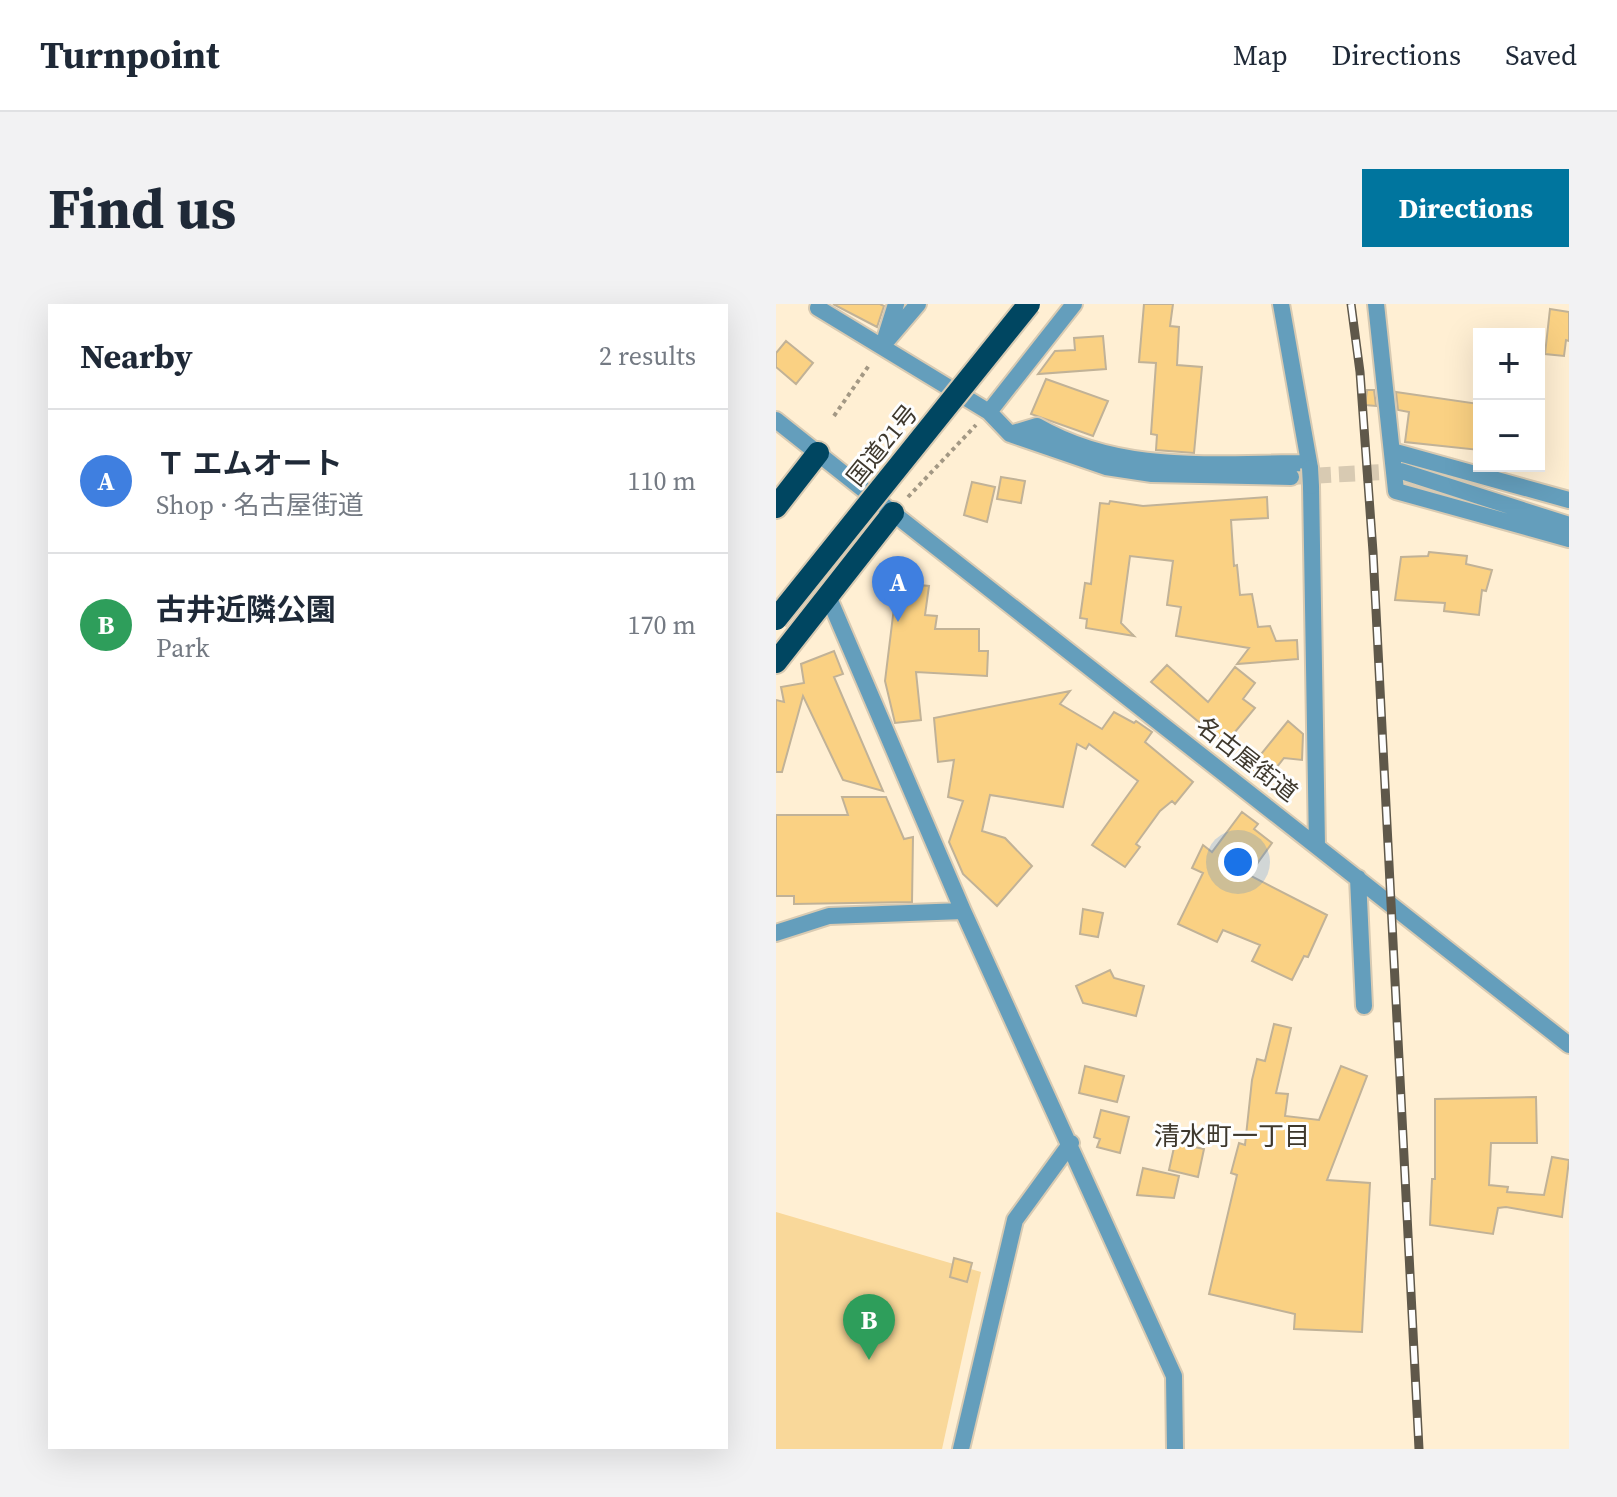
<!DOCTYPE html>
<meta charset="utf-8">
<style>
:root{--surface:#fff;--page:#f2f2f3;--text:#1f2937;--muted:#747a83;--line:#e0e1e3;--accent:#00759e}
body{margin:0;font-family:"Source Serif 4","Noto Sans JP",serif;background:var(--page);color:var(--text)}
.controls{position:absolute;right:24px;top:24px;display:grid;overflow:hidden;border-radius:0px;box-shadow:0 8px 32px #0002}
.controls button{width:72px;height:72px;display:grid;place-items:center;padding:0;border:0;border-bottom:2px solid var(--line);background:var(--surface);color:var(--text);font:40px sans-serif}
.you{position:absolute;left:462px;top:558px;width:28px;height:28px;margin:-20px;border:6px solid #fff;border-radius:50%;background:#1a73e8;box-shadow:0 0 0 12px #1a73e833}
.badge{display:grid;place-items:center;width:52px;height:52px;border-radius:50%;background:var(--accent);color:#fff;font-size:26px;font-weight:700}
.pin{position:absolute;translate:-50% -66px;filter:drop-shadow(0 2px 4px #0008)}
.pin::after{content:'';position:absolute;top:42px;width:28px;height:24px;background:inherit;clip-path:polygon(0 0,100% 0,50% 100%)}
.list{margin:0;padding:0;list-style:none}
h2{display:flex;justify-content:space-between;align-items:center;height:104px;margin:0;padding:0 32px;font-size:34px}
h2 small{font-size:26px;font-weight:400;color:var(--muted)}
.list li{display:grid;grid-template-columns:52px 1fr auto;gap:24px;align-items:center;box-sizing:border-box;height:144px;padding:0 32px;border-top:2px solid var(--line)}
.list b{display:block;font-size:30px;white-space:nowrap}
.list p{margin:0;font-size:26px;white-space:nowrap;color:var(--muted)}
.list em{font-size:26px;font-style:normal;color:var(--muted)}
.map{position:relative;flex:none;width:793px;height:1145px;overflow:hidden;border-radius:0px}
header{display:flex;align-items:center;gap:48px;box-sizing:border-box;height:112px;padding:0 40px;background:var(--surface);border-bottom:2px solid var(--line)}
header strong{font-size:38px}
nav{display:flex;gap:44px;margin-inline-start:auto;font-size:28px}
.intro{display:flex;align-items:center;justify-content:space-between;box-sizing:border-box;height:192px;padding:0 48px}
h1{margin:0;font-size:56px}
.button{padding:20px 36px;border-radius:0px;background:var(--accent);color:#fff;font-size:28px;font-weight:700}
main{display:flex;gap:48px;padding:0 48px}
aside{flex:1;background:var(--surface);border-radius:0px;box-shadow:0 8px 32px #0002}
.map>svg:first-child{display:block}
</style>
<header>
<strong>Turnpoint</strong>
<nav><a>Map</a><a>Directions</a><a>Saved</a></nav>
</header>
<div class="intro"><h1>Find us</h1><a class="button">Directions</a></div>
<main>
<aside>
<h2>Nearby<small>2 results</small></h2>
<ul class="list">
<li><span class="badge" style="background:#3f7fe0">A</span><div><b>Ｔ エムオート</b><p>Shop · 名古屋街道</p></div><em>110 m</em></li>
<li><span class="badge" style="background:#2e9e5b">B</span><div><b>古井近隣公園</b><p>Park</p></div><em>170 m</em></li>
</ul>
</aside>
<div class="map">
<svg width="793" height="1145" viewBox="0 0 793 1145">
<rect width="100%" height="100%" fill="#ffefd3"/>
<path fill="#f9d89a" d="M 0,908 L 205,968 L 166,1145 L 0,1145 Z"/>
<path fill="#fad183" stroke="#c1b297" stroke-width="2" d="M 57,0 L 104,0 L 108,2 L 101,23 Z
M 368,0 L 397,0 L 394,22 L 403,23 L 401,61 L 426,63 L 418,149 L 380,146 L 381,131 L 375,130 L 380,59 L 363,58 Z
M 774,5 L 793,8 L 793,37 L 790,36 L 788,52 L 769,50 Z
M 327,32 L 330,65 L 262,70 L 279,47 L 299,46 L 298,34 Z
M 10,37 L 37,59 L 20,80 L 0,63 L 0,49 Z
M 270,75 L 332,97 L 317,132 L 255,110 Z
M 591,86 L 598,86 L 600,102 L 589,101 Z
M 620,88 L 703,100 L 703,146 L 629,138 L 633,108 L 622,106 Z
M 225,173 L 249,177 L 245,199 L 221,195 Z
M 196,178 L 219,183 L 211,218 L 188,211 Z
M 491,193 L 492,214 L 455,216 L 458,262 L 461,261 L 464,291 L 476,290 L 482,323 L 494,322 L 500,337 L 521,336 L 522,355 L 461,360 L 473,344 L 400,332 L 405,303 L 391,301 L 397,257 L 354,252 L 345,319 L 358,332 L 310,324 L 311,315 L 304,314 L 309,279 L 315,280 L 324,199 L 333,200 L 334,197 L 367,202 Z
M 653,248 L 691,252 L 690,260 L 716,266 L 710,287 L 706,286 L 703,311 L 668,307 L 669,299 L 619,296 L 625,253 L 652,252 Z
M 121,279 L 153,282 L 149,311 L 161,312 L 159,325 L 203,325 L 203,347 L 212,347 L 211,372 L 140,368 L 145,416 L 119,419 L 109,377 Z
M 58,347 L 67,370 L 58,373 L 107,487 L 67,476 L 27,392 L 6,468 L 0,468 L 0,396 L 8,398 L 5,383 L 28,379 L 25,360 Z
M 391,361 L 432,398 L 459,363 L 479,379 L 467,395 L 479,404 L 449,440 L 375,378 Z
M 294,387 L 284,400 L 326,425 L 338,408 L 358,419 L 360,417 L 376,428 L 369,438 L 417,478 L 399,500 L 396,497 L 384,507 L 360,540 L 364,543 L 349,563 L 316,541 L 362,477 L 313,440 L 310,445 L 301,440 L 287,503 L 214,491 L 206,527 L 229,534 L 256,562 L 221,602 L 187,570 L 173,538 L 187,497 L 172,493 L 178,456 L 162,458 L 158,414 Z
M 512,417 L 527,430 L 526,456 L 508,454 L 489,478 L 473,465 Z
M 66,493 L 110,493 L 128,535 L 137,533 L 136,598 L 18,600 L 18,592 L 0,592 L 0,511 L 72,511 Z
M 466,508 L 482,520 L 478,525 L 496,539 L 473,571 L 551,611 L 532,653 L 528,652 L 516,676 L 476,657 L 484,641 L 447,626 L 441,638 L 402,620 L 427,569 L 416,564 L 427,541 L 436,548 Z
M 307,605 L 327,609 L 322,633 L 304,630 Z
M 334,666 L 338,674 L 368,682 L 360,712 L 307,699 L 300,682 Z
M 498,720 L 515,724 L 500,789 L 512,790 L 509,812 L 543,816 L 565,762 L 591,772 L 551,876 L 594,879 L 586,1028 L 518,1025 L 519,1010 L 433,990 L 461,871 L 455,869 L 463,839 L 469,841 L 476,776 L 481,755 L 489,757 Z
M 309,762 L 348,772 L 341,798 L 303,789 Z
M 760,793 L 761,839 L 715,839 L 713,881 L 732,883 L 731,888 L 768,891 L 776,853 L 793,856 L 786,913 L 730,903 L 722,904 L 717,930 L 654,921 L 656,875 L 659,875 L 659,795 Z
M 325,806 L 353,813 L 344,849 L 321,843 L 324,835 L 318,833 Z
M 399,839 L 428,845 L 422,873 L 393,866 Z
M 367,864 L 403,872 L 398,894 L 361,891 Z
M 178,954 L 196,959 L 191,978 L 174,973 Z"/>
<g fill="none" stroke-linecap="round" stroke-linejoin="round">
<path stroke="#d8cab2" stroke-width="16" stroke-dasharray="16 8" stroke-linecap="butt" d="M 515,173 L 625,167"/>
<defs>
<path id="minor" d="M 505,0 L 534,164
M 600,0 L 620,187 L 793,235
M 42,4 L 213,108 L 234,130 L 330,163 L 376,170 L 515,173
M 110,32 L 120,0
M 107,41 L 142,0
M 213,108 L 298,0
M 234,130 L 261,122 C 346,171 438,159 533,159
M 616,147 L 793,196
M 625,167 L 793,221
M 535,182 L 541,542
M 117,209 L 793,741
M 52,292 L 187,607 L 398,1072 L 399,1145
M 582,574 L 588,702
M 0,629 L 53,612 L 187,607
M 185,1145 L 239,916 L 295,839"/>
<path id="tertiary" d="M 0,116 L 117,209"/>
<path id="trunk" d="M 0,203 L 42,149
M 0,358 L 117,209"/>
</defs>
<use href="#minor" stroke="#d8cab2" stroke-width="20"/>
<use href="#tertiary" stroke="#d8cab2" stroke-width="20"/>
<use href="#trunk" stroke="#d8cab2" stroke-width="26"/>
<path stroke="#a39884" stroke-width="4" stroke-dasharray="4 4" stroke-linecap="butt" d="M 58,112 L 94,60
M 132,193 L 200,121"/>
<use href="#minor" stroke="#649ebc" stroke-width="16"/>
<use href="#tertiary" stroke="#649ebc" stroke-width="16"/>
<use href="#trunk" stroke="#004661" stroke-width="22"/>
<defs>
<path id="rail" d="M 575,0 L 584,68 L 597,248 L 643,1145"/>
</defs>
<use href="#rail" stroke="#5f584a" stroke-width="9"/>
<use href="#rail" stroke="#fefefe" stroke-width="6" stroke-dasharray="18" stroke-linecap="butt"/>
<defs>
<path id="minor-bridge" d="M 534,164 L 535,182"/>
<path id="trunk-bridge" d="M 0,315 L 253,0"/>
</defs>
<use href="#minor-bridge" stroke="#d8cab2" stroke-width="20" stroke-linecap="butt"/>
<use href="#trunk-bridge" stroke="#d8cab2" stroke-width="26" stroke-linecap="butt"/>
<use href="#minor-bridge" stroke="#649ebc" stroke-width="16"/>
<use href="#trunk-bridge" stroke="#004661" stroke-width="22"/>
</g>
<g text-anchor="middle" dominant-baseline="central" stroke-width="6" stroke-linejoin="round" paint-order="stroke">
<g font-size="24" fill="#3e382d" stroke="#fefefe">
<text transform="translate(106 141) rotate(-51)">国道21号</text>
<text transform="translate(471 455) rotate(38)">名古屋街道</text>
</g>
<g font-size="26" fill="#3e382d" stroke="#fefefe">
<text x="456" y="832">清水町一丁目</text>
</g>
</g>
</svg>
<div class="controls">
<button>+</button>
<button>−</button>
</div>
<div class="you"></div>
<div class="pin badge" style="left:122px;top:318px;background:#3f7fe0">A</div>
<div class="pin badge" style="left:93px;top:1056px;background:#2e9e5b">B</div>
</div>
</main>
